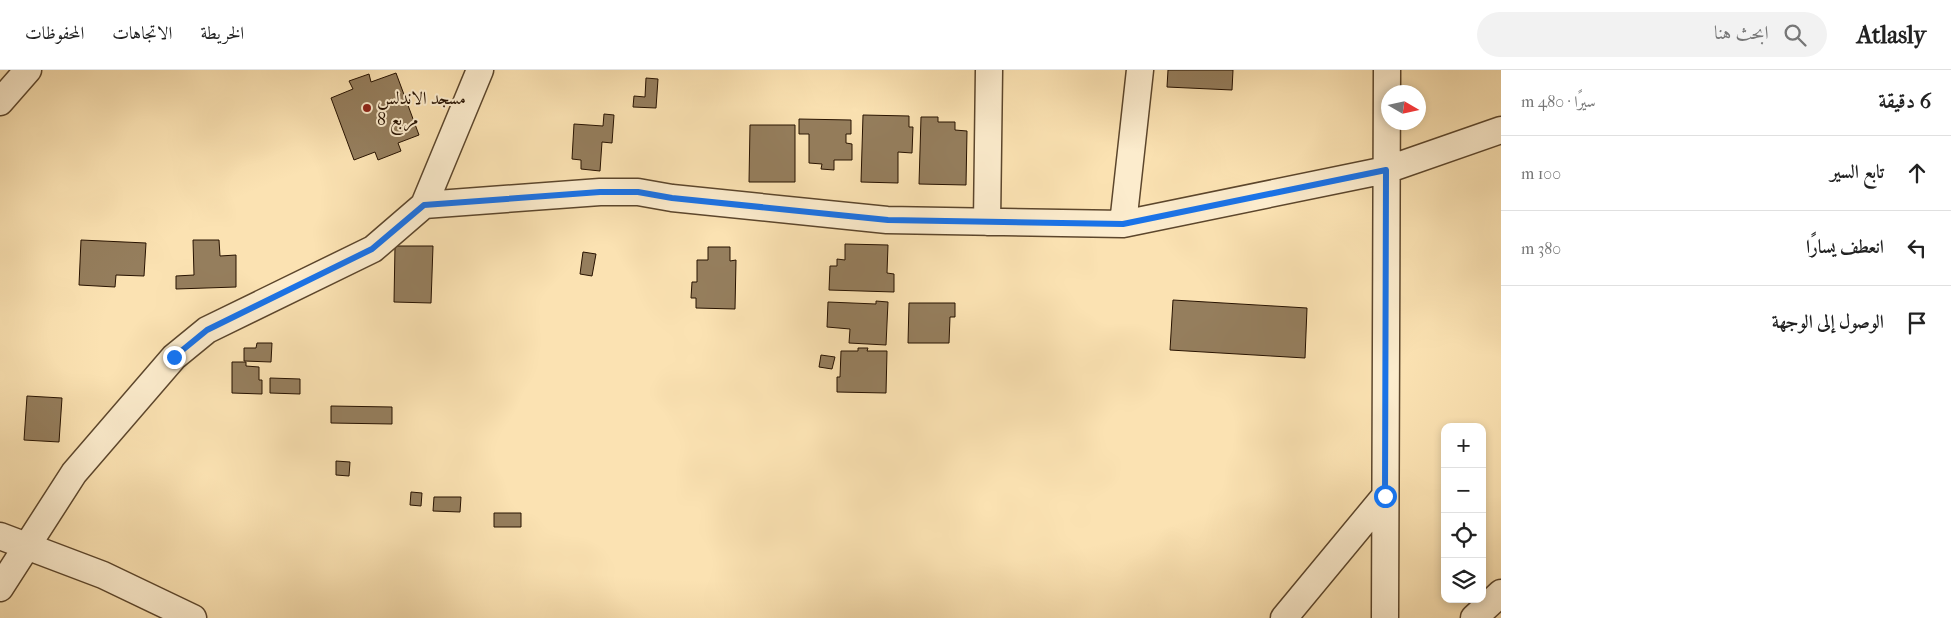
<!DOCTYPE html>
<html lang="ar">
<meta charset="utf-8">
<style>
:root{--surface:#fff;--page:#f2f2f2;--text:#222;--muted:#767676;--line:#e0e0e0}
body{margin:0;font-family:"IM FELL French Canon",Amiri,serif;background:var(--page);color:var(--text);direction:rtl}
.controls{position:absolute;right:15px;bottom:15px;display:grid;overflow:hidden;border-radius:10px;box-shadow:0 2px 8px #0003}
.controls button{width:45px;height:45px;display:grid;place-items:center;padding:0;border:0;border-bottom:1px solid var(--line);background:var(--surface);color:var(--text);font:25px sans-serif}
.compass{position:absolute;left:1381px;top:15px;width:45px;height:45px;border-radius:50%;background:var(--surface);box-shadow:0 2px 8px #0003;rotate:99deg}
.stop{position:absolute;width:15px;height:15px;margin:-11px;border:4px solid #1a73e8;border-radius:50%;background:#fff}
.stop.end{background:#1a73e8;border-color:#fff;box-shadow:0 1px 5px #0008}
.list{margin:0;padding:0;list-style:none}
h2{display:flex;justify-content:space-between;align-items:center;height:65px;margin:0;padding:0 20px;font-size:21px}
h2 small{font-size:16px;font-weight:400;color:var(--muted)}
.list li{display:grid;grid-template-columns:32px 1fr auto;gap:15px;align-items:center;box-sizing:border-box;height:75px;padding:0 20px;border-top:1px solid var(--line)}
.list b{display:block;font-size:19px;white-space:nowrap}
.list em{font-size:16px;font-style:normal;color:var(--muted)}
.icon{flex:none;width:28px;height:28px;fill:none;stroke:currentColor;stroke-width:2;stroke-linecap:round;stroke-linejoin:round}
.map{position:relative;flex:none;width:1501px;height:548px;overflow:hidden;direction:ltr}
header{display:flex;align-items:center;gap:30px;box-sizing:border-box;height:70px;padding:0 25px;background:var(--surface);border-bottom:1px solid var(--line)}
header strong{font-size:24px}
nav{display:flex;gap:28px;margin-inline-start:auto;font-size:18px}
.search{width:350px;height:45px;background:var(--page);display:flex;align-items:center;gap:12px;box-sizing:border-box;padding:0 18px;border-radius:28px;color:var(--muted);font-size:19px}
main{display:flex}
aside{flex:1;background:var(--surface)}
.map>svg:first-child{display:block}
</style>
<header>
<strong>Atlasly</strong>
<div class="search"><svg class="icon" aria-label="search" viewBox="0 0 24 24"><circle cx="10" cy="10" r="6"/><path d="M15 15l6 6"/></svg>ابحث هنا</div>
<nav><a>الخريطة</a><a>الاتجاهات</a><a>المحفوظات</a></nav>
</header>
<main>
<aside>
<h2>6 دقيقة<small>سيرًا · 480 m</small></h2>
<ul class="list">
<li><svg class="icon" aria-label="ahead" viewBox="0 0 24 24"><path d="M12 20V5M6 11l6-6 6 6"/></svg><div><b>تابع السير</b></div><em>100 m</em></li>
<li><svg class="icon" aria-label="left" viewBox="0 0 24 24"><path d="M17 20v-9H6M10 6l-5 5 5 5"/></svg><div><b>انعطف يسارًا</b></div><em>380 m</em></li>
<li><svg class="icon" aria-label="arrive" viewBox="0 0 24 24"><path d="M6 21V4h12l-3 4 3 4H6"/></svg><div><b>الوصول إلى الوجهة</b></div></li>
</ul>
</aside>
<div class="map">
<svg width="1501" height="548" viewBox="0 0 1501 548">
<rect width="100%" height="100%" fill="#fbe2b2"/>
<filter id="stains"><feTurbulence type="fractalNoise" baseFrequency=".004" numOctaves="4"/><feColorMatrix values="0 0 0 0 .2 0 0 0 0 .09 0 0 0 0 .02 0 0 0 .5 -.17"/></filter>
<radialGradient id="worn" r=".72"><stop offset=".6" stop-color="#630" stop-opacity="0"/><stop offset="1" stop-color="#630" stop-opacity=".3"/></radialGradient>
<path fill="#957e5d" stroke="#271200" d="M 1168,0 L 1233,0 L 1232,20 L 1167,17 Z
M 396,3 L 419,65 L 398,73 L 401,81 L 378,90 L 375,82 L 354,90 L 331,28 L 353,19 L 349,11 L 369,4 L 371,12 Z
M 646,8 L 658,9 L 656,38 L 633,37 L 634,26 L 645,27 Z
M 604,44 L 614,45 L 612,73 L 602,72 L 600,101 L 581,99 L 581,90 L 572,89 L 574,54 L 603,56 Z
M 863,45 L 909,46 L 909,57 L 913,57 L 912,83 L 898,82 L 898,113 L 861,112 Z
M 921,47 L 938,47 L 938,52 L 955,52 L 955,60 L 967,61 L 966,115 L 919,114 Z
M 799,49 L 851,50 L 851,64 L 846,64 L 846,73 L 852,74 L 852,90 L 834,90 L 834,100 L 821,99 L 822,94 L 809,93 L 809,64 L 799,64 Z
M 750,55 L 795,55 L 795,112 L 749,112 Z
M 81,170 L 146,173 L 144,206 L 116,205 L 115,217 L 79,215 Z
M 193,170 L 219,170 L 220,186 L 236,185 L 236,217 L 176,219 L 176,206 L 194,205 Z
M 845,174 L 888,175 L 887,203 L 894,204 L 894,222 L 829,220 L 830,196 L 837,196 L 837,189 L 845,190 Z
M 395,176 L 433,176 L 431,233 L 394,232 Z
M 708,177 L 730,177 L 730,191 L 736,190 L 735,239 L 696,238 L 696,228 L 691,228 L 692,212 L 697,212 L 697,190 L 708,190 Z
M 583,182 L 596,184 L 592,206 L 580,204 Z
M 1173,230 L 1307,238 L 1305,288 L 1170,280 Z
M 876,231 L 888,232 L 886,275 L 849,273 L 850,259 L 827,257 L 828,232 L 876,234 Z
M 909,233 L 955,233 L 955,247 L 950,247 L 949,273 L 908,273 Z
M 257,273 L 272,273 L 271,292 L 244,291 L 244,278 L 256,278 Z
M 858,278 L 868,278 L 867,281 L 887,281 L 886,323 L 837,322 L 837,307 L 840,307 L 841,281 L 858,281 Z
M 821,285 L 835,287 L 832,299 L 819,297 Z
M 232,292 L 246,292 L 246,296 L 259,297 L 259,310 L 262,310 L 262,324 L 232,323 Z
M 270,308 L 300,309 L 300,324 L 270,323 Z
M 27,326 L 62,328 L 59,372 L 24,370 Z
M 331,336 L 392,337 L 392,354 L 331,353 Z
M 336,391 L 350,392 L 349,406 L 336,405 Z
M 411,422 L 422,423 L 421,436 L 410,435 Z
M 434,427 L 461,427 L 460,442 L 433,441 Z
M 494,443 L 521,443 L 521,457 L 494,457 Z"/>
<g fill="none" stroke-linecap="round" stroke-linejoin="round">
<defs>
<path id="minor" d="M 0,32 L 28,0
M 424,135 L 600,122 L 638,122 L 672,128 L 887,150 L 1123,154 L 1386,100 L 1501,60
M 987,152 L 989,0
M 1123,154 L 1140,0
M 0,466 L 103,505 L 193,548
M 0,518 L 74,403 L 174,287 L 207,260 L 373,179 L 424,135 L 480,0
M 1284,548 L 1385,426
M 1385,548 L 1387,0
M 1474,548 L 1501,523"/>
</defs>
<use href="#minor" stroke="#5c462c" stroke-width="29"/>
<use href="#minor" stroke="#fceccd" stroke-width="26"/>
</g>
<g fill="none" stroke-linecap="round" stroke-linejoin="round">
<path stroke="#1a73e8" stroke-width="6" d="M 174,287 L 207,260 L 372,179 L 424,135 L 600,122 L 638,122 L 672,128 L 888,150 L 1123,154 L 1386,100 L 1385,426"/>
</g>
<circle fill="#8f2418" stroke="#fceccd" stroke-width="2" cx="367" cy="38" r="5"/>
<g text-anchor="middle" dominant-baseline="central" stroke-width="4" stroke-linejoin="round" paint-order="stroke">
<g font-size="18" fill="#271200" stroke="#fceccd" text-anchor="start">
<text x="377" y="28">مسجد الاندلس<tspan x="377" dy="21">مربع 8</tspan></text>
</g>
</g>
<rect width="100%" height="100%" filter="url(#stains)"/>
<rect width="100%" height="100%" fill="url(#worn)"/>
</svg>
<div class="controls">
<button>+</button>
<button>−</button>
<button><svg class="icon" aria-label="locate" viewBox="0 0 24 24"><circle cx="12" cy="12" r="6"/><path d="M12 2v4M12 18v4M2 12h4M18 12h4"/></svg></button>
<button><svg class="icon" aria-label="layers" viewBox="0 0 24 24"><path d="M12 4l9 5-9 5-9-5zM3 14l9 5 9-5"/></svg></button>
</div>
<svg class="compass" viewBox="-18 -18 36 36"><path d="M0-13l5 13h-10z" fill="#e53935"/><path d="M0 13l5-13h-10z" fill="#767676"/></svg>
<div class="stop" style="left:1385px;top:426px"></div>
<div class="stop end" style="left:174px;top:287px"></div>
</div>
</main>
